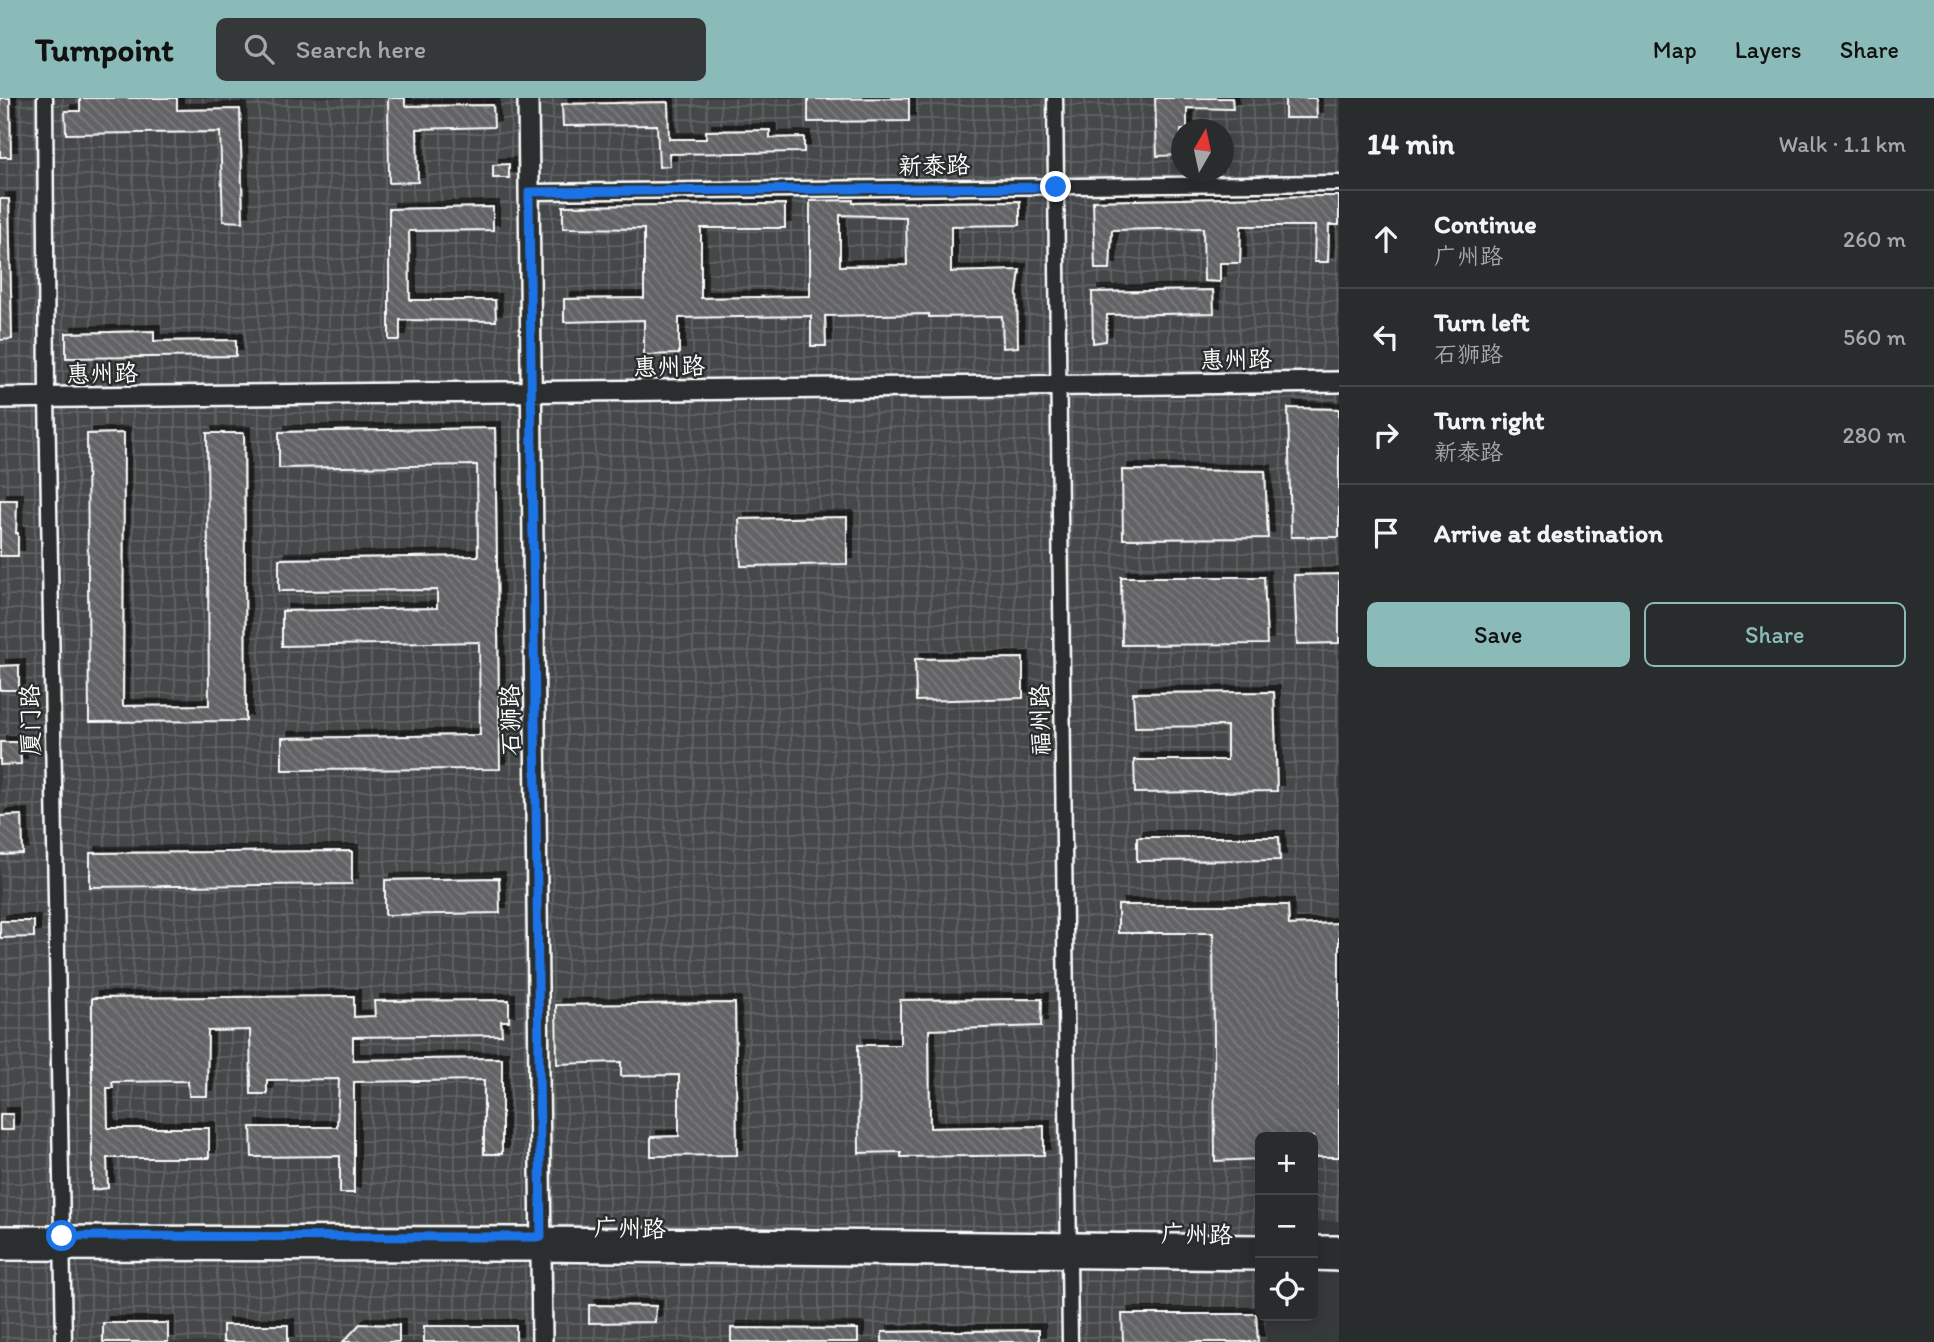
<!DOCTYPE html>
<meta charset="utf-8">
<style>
:root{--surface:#292c2c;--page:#353838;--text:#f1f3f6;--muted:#a5a7a9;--line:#454848;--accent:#8bbbb9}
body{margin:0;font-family:Itim,"LXGW WenKai TC",sans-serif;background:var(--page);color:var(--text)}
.controls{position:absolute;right:21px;bottom:21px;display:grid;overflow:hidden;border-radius:10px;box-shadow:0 4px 18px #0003}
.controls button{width:63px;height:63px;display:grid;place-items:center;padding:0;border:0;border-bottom:2px solid var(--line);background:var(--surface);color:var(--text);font:35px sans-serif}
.compass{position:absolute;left:1171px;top:21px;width:63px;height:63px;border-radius:50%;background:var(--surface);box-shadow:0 4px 18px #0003;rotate:9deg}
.stop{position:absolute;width:21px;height:21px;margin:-16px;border:5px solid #1a73e8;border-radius:50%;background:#fff}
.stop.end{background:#1a73e8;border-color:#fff;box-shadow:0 2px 7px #0008}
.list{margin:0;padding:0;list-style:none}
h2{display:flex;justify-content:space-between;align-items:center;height:91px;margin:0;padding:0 28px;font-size:30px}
h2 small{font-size:23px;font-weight:400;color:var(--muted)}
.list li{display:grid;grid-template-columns:46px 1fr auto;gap:21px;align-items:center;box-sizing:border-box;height:98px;padding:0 28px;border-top:2px solid var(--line)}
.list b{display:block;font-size:26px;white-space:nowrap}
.list p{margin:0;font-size:23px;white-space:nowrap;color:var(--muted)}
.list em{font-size:23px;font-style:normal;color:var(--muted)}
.actions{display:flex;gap:14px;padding:21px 28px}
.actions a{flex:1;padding:16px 0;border:2px solid var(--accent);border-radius:10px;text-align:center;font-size:24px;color:var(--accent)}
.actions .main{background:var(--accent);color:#111}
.icon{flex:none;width:38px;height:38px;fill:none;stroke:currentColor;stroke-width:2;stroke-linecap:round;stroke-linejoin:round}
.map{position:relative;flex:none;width:1339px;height:1244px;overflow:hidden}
header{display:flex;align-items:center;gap:42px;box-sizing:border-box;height:98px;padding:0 35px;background:var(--accent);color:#111}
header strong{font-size:33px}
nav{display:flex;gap:38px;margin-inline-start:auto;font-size:24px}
.search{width:490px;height:63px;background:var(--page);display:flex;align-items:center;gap:18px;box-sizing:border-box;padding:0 24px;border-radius:10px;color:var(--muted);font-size:26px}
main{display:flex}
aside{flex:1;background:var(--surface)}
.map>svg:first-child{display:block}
</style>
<header>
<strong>Turnpoint</strong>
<div class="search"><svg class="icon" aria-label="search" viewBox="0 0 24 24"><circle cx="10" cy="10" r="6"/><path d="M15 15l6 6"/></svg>Search here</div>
<nav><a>Map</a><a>Layers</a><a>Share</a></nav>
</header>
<main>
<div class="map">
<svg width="1339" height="1244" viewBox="0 0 1339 1244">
<defs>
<pattern id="industrial-grid" width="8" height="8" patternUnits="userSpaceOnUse" patternTransform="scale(1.75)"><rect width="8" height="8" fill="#444748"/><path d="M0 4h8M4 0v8" fill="none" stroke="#606363"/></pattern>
<pattern id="building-back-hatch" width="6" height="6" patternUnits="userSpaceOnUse" patternTransform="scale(1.75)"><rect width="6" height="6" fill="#636465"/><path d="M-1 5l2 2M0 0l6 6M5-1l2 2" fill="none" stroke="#7a7b7c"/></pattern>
<filter id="shadow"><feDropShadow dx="6" dy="-6" stdDeviation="0" flood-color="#0009"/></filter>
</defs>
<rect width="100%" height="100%" fill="#373a3b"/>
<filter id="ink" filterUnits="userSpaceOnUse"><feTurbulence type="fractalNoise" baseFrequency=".0143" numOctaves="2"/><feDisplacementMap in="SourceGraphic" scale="14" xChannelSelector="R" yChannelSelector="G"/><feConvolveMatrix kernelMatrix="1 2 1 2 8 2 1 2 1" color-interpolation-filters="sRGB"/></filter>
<g filter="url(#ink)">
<path fill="url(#industrial-grid)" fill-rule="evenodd" d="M 0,0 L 1339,0 L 1339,1123 L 1313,1123 L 1313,1039 L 1260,1039 L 1260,1218 L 1265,1218 L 1266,1244 L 0,1244 ZM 1182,32 L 1224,32 L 1224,74 L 1182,74 Z"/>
<path fill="url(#building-back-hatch)" stroke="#fff" stroke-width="2" fill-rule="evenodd" filter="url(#shadow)" d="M 0,0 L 10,0 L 11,59 L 0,59 Z
M 80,0 L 177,0 L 177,12 L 240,11 L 243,124 L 223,123 L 220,34 L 66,36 L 65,13 L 80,13 Z
M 388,0 L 405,0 L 405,8 L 493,7 L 494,29 L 417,31 L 418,84 L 389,85 Z
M 909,0 L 909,23 L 808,24 L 808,1 Z
M 1155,0 L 1232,0 L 1233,11 L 1187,10 L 1187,32 L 1181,32 L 1181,57 L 1157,58 Z
M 1285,0 L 1316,0 L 1317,20 L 1285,20 Z
M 668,4 L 669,41 L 706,41 L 706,33 L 770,32 L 770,40 L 804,39 L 804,54 L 669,56 L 670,68 L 659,69 L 657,27 L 563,28 L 562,6 Z
M 509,66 L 509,80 L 493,80 L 493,67 Z
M 1317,98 L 1339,98 L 1339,127 L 1329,127 L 1328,164 L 1314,164 L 1315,128 L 1241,128 L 1240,165 L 1220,165 L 1220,184 L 1204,183 L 1203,130 L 1112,132 L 1110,171 L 1095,171 L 1093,103 Z
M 0,101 L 9,101 L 12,241 L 0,242 Z
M 853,102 L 853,105 L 1020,103 L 1020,127 L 951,128 L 951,174 L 1020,172 L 1017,195 L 1018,249 L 1003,250 L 1002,218 L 929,219 L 929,216 L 825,218 L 826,248 L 811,248 L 811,218 L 679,220 L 679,256 L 644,257 L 644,222 L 564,224 L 564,201 L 644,200 L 644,131 L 563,130 L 563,108 L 785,106 L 785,130 L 701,130 L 701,200 L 810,198 L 810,103 ZM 840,117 L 906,119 L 907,167 L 840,168 Z
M 493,109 L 493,132 L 409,133 L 410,202 L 495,202 L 496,223 L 400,222 L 400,242 L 389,242 L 389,111 Z
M 1213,192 L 1214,215 L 1107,217 L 1106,243 L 1093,245 L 1092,194 Z
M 154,233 L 154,243 L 236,242 L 236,258 L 66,260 L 66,235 Z
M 1288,310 L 1339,311 L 1339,439 L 1291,439 Z
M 495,330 L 500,671 L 282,672 L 282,640 L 480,637 L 479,544 L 282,548 L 282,513 L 437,510 L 437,492 L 279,493 L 279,461 L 478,458 L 477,367 L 279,370 L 279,334 Z
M 124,335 L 123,608 L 209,607 L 207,335 L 244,335 L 246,623 L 89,624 L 87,336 Z
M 1122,372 L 1265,373 L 1268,440 L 1123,441 Z
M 0,402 L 17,402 L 16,435 L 18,435 L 18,458 L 0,458 Z
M 847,419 L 847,466 L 741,468 L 739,421 Z
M 1339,476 L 1339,545 L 1297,546 L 1294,477 Z
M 1121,479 L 1264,479 L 1267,546 L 1122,547 Z
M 1023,560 L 1023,600 L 916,603 L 915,561 Z
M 19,567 L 19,592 L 0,592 L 0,568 Z
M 1274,594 L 1277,693 L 1135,695 L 1134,662 L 1227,662 L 1227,628 L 1135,629 L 1133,595 Z
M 0,644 L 20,644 L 21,666 L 0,667 Z
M 22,717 L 23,756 L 0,757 L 0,718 Z
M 1137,739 L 1279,739 L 1280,762 L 1137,763 Z
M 352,753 L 352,786 L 90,789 L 90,755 Z
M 499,780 L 500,815 L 385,817 L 385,782 Z
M 1118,807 L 1288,807 L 1289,827 L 1339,825 L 1339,1059 L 1313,1059 L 1313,1039 L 1260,1039 L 1260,1061 L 1215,1063 L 1213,835 L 1118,835 Z
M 0,823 L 34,823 L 34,839 L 0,840 Z
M 354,898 L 354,919 L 375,918 L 374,903 L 509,902 L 509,923 L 501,923 L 502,937 L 353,939 L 353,962 L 502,960 L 502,1056 L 484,1056 L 484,982 L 354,984 L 354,1095 L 340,1095 L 340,1058 L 252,1059 L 251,1029 L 337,1029 L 339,981 L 267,982 L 267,996 L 251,996 L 250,932 L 208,933 L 207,998 L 189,998 L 188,983 L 112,984 L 113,990 L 107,990 L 108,1030 L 209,1030 L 209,1060 L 107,1060 L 108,1090 L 92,1092 L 92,900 Z
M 1042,901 L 1041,928 L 929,932 L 930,1030 L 1044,1028 L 1044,1057 L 901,1059 L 901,1054 L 859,1055 L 858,947 L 900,947 L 900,902 Z
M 735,905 L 737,1057 L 651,1058 L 651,1039 L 679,1038 L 679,977 L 621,978 L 621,964 L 557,966 L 556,907 Z
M 0,1016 L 13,1016 L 13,1032 L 0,1032 Z
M 589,1207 L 656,1208 L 655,1224 L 589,1225 Z
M 1122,1216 L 1256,1216 L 1258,1244 L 1123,1244 Z
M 103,1225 L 168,1225 L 168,1244 L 103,1244 Z
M 360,1226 L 399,1227 L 399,1244 L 343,1244 Z
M 223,1227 L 288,1227 L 288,1244 L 223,1244 Z
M 424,1228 L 516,1228 L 516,1244 L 424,1244 Z
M 731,1230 L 858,1231 L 858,1244 L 731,1244 Z
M 1039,1232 L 1039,1244 L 882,1244 L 882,1234 Z"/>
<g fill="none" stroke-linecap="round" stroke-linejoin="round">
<defs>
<path id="street" d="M 45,0 L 47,299 L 64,1244
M 1055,0 L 1070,1244
M 529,94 L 1339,85"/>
<path id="secondary" d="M 528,0 L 542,1244
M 0,300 L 1339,284
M 0,1138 L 541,1139 L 1260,1147
M 1313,1148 L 1339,1148
M 0,1152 L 541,1153 L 1260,1162
M 1313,1162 L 1339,1163"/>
</defs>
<use href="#street" stroke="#fff" stroke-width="19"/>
<use href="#secondary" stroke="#fff" stroke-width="24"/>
<use href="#street" stroke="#2a2d2e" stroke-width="14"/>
<use href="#secondary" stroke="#2a2d2e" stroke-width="19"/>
</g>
</g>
<g fill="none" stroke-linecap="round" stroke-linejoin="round" filter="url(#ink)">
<path stroke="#1a73e8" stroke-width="9" d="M 62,1138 L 541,1139 L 529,94 L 1056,89"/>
</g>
<g text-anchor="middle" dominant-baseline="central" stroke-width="5" stroke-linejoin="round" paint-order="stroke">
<g font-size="24" fill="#fff" stroke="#2a2d2e">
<text transform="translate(934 67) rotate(-1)">新泰路</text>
<text transform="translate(1236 261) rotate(-1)">惠州路</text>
<text transform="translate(669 268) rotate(-1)">惠州路</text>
<text transform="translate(102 275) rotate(-1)">惠州路</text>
<text transform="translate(30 622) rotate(-91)">厦门路</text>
<text transform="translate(510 622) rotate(-91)">石狮路</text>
<text transform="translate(1040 622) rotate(-91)">福州路</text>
<text transform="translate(630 1130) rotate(1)">广州路</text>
<text transform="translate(1197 1136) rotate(1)">广州路</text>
</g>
</g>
</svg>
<div class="controls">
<button>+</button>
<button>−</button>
<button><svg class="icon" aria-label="locate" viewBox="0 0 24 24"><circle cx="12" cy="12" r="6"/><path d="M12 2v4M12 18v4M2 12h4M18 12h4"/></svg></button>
</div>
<svg class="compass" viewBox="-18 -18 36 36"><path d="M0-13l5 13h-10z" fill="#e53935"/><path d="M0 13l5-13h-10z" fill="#a5a7a9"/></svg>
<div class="stop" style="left:62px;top:1138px"></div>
<div class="stop end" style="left:1056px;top:89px"></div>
</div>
<aside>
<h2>14 min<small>Walk · 1.1 km</small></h2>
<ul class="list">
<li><svg class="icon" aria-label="ahead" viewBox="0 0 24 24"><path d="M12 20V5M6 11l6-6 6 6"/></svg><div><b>Continue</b><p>广州路</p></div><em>260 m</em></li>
<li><svg class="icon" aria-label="left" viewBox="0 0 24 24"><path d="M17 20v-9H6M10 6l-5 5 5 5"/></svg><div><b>Turn left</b><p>石狮路</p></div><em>560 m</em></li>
<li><svg class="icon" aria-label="right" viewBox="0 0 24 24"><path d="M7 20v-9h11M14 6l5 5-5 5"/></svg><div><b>Turn right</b><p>新泰路</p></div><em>280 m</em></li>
<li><svg class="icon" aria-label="arrive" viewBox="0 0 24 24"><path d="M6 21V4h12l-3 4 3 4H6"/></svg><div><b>Arrive at destination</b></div></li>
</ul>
<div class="actions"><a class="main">Save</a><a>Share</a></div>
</aside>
</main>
